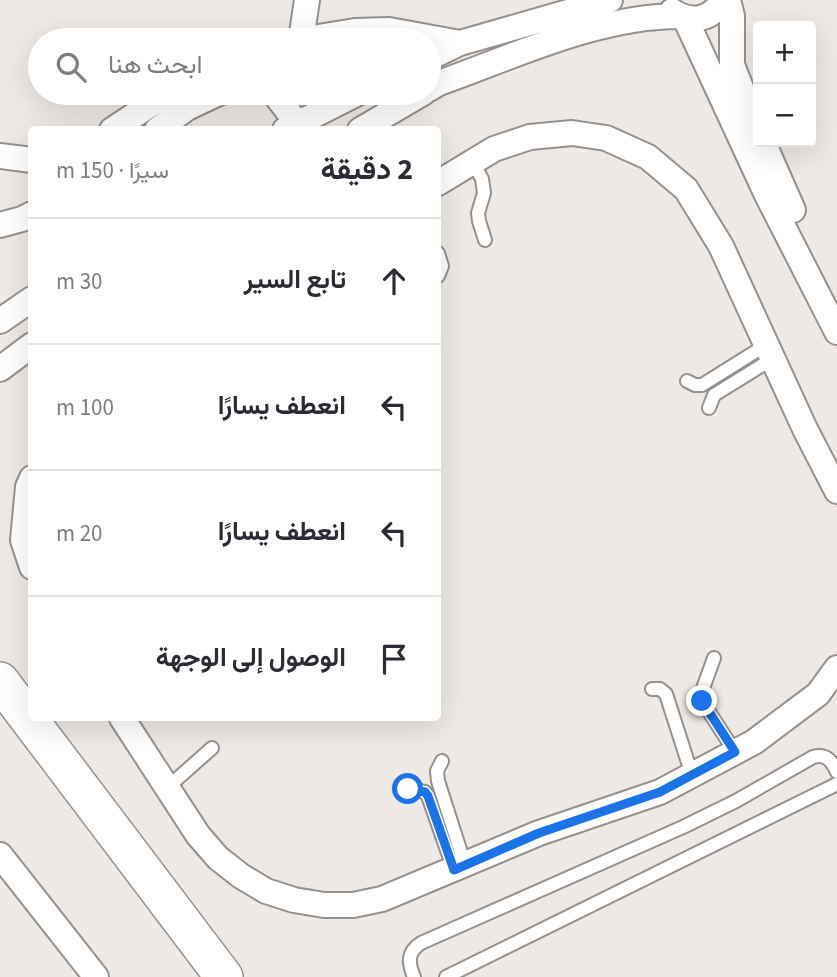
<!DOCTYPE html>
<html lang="ar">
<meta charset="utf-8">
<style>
:root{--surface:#fff;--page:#f2f2f3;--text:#2b2b33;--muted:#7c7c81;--line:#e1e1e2}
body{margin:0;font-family:"Source Sans 3",Vazirmatn,sans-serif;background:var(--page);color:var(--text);direction:rtl}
.controls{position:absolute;right:21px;top:21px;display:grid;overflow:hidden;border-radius:7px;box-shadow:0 7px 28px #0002}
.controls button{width:63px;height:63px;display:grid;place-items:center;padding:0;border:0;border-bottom:2px solid var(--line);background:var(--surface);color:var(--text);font:35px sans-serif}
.stop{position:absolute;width:21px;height:21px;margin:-16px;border:5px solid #1a73e8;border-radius:50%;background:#fff}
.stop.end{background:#1a73e8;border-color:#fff;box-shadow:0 2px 7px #0008}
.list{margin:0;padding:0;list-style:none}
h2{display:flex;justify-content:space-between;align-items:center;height:91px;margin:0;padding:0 28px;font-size:30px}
h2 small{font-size:23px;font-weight:400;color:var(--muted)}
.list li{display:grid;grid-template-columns:46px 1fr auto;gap:21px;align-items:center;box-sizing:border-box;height:126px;padding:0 28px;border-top:2px solid var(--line)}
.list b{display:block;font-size:26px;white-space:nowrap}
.list em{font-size:23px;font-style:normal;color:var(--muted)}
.icon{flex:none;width:38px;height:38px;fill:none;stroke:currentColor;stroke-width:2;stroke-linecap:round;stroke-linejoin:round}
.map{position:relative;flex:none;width:837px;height:977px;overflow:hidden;direction:ltr}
.search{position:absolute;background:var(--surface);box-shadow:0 7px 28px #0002;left:28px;top:28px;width:413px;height:77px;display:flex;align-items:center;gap:18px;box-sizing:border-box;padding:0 24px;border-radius:38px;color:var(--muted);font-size:26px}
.panel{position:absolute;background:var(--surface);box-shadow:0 7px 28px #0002;left:28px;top:126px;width:413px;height:595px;border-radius:7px;direction:rtl}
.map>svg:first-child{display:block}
</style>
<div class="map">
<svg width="837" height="977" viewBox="0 0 837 977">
<rect width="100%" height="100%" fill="#efe9e5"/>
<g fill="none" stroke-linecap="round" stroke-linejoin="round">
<defs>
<path id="service" d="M 473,162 L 482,179 L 484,193 L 478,213 L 479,221 L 485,240
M 438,253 L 442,266 L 438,276
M 687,381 L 695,385 L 702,385 L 766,345
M 709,408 L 714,395 L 772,359
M 714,658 L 702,691 L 702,701 L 735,752
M 652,689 L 660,689 L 666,694 L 692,775
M 442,761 L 437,771 L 438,781 L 465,865
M 168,787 L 212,748
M 408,789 L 425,792 L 428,796 L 454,870
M 414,977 C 408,963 407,952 421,943 L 683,827 L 736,801 L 813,757 C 826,753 832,761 837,772
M 446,977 L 837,784"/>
<path id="minor" d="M 728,0 L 732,16 L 732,65 L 758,131
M 672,11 C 691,24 711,20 723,0
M 685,18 L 767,195 L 837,332
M 300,40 L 355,31 L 389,30 L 460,43
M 301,40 L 307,0
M 429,58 L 460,43 L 610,0
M 429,89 L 439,83 C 515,56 598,16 680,16
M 274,93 L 297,123
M 112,130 L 168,93
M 157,130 L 187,108 L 219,93
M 285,130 L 358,93
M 360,130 L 423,93
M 763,142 L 793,210
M 0,156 L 32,160
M 438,183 L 494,149 L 530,137 L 572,133 L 606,138 L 648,157 L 686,189 L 721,246 L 805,429 L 837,491
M 0,225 L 22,219 L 32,214
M 0,321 L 32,299
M 0,369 L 32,345
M 32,478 L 28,487 L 23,540 L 32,567
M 122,718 L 198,835 L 218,858 L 241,876 L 266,891 L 294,900 L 324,905 L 353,905 L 382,899 L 539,833 L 660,792 L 754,742 L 818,694 L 837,668
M 0,855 L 96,977"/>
<path id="primary" d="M 0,681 L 224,977"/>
</defs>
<use href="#service" stroke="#97918e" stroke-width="16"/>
<use href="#minor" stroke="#97918e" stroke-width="28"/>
<use href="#primary" stroke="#97918e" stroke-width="40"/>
<use href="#service" stroke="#fff" stroke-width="12"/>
<use href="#minor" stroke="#fff" stroke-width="24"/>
<use href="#primary" stroke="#fff" stroke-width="37"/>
</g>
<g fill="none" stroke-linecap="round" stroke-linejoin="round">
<path stroke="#1a73e8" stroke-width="9" d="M 408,789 L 425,792 L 428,796 L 454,870 L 539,833 L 660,792 L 735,752 L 702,701"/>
</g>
</svg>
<div class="controls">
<button>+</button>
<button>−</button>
</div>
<div class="stop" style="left:408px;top:789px"></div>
<div class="stop end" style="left:702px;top:701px"></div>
<div class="search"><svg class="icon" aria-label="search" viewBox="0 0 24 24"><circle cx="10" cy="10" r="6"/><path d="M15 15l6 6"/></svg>ابحث هنا</div>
<section class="panel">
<h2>2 دقيقة<small>سيرًا · 150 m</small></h2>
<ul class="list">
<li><svg class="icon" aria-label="ahead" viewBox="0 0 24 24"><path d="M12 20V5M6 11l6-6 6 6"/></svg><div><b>تابع السير</b></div><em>30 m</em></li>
<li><svg class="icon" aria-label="left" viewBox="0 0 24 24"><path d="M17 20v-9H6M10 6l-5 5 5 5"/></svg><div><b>انعطف يسارًا</b></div><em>100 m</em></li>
<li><svg class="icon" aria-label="left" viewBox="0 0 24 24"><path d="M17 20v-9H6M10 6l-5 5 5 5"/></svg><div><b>انعطف يسارًا</b></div><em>20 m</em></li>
<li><svg class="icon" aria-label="arrive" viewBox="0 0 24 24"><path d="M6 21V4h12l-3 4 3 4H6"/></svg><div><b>الوصول إلى الوجهة</b></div></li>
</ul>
</section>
</div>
